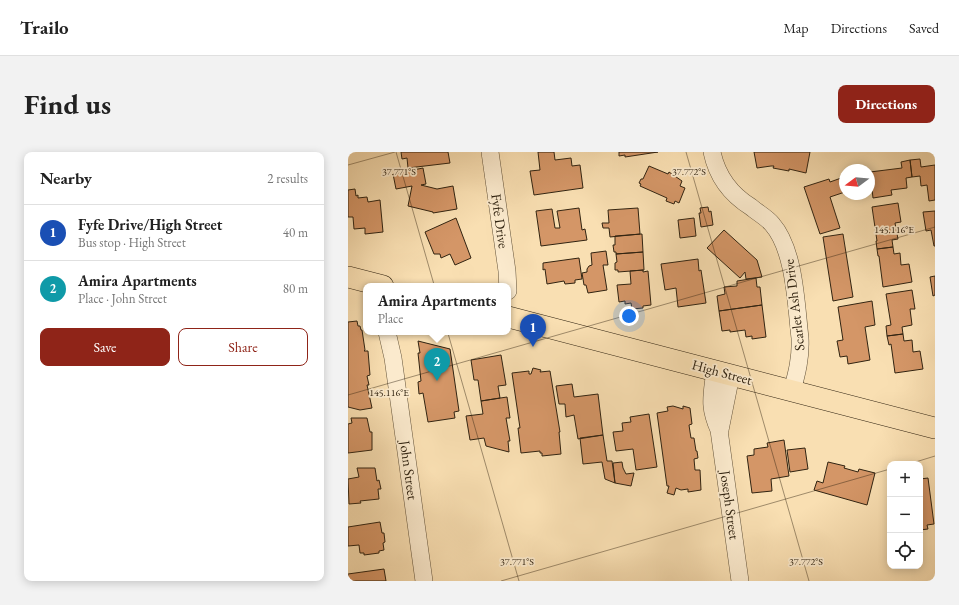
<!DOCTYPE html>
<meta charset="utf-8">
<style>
:root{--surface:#fff;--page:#f2f2f2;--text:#222;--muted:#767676;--line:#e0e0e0;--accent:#8f2418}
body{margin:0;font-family:"EB Garamond",serif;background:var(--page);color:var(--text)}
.controls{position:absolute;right:12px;bottom:12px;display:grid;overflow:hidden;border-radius:8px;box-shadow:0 2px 10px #0003}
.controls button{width:36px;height:36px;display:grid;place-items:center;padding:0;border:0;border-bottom:1px solid var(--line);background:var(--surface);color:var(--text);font:20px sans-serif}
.compass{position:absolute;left:491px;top:12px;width:36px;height:36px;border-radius:50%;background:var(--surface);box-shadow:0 2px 10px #0003;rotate:254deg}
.you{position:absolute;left:281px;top:164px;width:14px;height:14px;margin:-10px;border:3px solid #fff;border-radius:50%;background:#1a73e8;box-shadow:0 0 0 6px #1a73e833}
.badge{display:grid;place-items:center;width:26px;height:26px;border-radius:50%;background:var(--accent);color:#fff;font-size:13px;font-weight:700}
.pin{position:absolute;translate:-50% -33px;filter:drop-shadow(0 1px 2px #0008)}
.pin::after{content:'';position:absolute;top:21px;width:14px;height:12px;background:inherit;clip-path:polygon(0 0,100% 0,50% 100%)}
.popup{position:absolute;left:15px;top:131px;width:148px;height:52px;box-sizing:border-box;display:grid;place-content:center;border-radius:8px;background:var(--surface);filter:drop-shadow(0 1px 3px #0005);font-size:13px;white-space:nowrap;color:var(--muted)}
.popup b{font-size:15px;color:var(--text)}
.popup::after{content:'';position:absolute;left:50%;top:100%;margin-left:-8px;border:8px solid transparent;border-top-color:var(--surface)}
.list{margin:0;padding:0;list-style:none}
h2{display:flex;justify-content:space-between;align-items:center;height:52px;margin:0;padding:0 16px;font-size:17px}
h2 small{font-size:13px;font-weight:400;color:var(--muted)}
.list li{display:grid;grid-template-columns:26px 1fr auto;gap:12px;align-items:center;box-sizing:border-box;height:56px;padding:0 16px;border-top:1px solid var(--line)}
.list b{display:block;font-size:15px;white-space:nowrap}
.list p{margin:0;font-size:13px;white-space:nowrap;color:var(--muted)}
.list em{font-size:13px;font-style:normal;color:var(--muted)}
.actions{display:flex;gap:8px;padding:12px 16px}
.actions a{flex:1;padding:9px 0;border:1px solid var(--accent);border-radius:8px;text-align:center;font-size:14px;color:var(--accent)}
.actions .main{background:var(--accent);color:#fff}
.icon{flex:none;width:22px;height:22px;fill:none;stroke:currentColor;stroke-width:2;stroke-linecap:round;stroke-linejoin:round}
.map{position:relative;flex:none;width:587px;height:429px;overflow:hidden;border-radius:8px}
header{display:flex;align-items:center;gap:24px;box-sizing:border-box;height:56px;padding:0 20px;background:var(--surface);border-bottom:1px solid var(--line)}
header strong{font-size:19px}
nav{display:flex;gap:22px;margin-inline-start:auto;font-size:14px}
.intro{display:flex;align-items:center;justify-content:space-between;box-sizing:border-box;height:96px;padding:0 24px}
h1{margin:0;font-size:28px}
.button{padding:10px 18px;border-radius:8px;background:var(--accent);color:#fff;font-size:14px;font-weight:700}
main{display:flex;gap:24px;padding:0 24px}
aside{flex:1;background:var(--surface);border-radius:8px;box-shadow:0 2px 10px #0003}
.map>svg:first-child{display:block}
</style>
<header>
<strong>Trailo</strong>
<nav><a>Map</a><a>Directions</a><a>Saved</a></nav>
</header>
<div class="intro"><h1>Find us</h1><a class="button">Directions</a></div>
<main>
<aside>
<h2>Nearby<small>2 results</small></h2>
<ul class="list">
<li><span class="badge" style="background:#1a4fb4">1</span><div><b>Fyfe Drive/High Street</b><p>Bus stop · High Street</p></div><em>40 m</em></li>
<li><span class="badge" style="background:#0f9aa8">2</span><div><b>Amira Apartments</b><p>Place · John Street</p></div><em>80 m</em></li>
</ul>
<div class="actions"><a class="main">Save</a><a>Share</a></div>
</aside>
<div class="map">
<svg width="587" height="429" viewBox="0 0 587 429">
<rect width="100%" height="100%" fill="#f9dfb2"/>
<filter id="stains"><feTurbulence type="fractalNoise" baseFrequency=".005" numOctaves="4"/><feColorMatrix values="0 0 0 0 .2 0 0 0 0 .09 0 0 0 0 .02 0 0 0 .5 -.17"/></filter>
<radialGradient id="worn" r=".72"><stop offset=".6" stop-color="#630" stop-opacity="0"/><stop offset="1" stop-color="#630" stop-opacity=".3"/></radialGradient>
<path fill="#d49667" stroke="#302311" d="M 53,0 L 100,0 L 102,11 L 60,16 L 59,6 L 54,7 Z
M 190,0 L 206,0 L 207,8 L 223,6 L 224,14 L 232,13 L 235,36 L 186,43 L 182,19 L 192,18 Z
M 271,0 L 310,0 L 277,5 L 277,3 L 271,4 Z
M 406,0 L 462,0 L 458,21 L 441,17 L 441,19 L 425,16 L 426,14 L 423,14 L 409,16 Z
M 572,7 L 573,15 L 587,13 L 587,48 L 581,49 L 579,33 L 573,34 L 572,24 L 564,25 L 562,8 Z
M 562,8 L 564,25 L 558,26 L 559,36 L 543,38 L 544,43 L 525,46 L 522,20 L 554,16 L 553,10 Z
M 301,14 L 320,22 L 321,20 L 334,29 L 332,34 L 337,36 L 331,51 L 327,49 L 326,52 L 318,49 L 319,46 L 292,34 L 293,32 L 291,31 L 293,27 L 295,27 Z
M 75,16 L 78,32 L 73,33 L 89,37 L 105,34 L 109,57 L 85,61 L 85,60 L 60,54 L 64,34 L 48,37 L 45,22 Z
M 496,25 L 497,40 L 482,45 L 492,76 L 472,82 L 456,35 L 481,27 L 482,30 Z
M 7,37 L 8,44 L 10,43 L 10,46 L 19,45 L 20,50 L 32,48 L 35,80 L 17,82 L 17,76 L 6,77 L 5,65 L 0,65 L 0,38 Z
M 550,51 L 553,70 L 547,71 L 550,87 L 544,88 L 545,95 L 529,97 L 528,89 L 529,89 L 524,55 Z
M 360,55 L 361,60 L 363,59 L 365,73 L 353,75 L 351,61 L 353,61 L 352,56 Z
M 231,56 L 234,78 L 237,77 L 239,88 L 193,94 L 188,59 L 204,57 L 207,76 L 212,76 L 209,59 Z
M 290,56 L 292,82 L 262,85 L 261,76 L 255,76 L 254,71 L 261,71 L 260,58 Z
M 587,59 L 587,94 L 586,94 L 583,78 L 578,79 L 575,60 Z
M 108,66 L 123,106 L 107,113 L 102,102 L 93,106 L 92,102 L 86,102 L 77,80 Z
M 346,66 L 348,84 L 332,86 L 330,68 Z
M 376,78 L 409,108 L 414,125 L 398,127 L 397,120 L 392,126 L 359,96 Z
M 294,82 L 295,100 L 268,102 L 268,100 L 266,100 L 265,93 L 267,93 L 267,84 Z
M 495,82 L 505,145 L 485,149 L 475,85 Z
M 545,95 L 546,102 L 552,101 L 553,113 L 561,112 L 564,130 L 535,135 L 531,104 L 530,104 L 529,97 Z
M 258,99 L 260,113 L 255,113 L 259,138 L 240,141 L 238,133 L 236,133 L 234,121 L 239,120 L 239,117 L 241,114 L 244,113 L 243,101 Z
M 295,100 L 296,118 L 270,120 L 270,118 L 267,118 L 267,111 L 269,110 L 268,102 Z
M 231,106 L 234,127 L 227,128 L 227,131 L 217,132 L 216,129 L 199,132 L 197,117 L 195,118 L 195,111 Z
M 350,107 L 351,119 L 353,118 L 358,151 L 330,155 L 328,136 L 317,138 L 313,112 Z
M 295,118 L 295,120 L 300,119 L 303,153 L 295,154 L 295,156 L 284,157 L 283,151 L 277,152 L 277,149 L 271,150 L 269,133 L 283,132 L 282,119 Z
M 587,124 L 587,143 L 585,144 L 582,125 Z
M 408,126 L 409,135 L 412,135 L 414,153 L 371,159 L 369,144 L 377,142 L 376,135 L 389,134 L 389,129 Z
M 564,138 L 567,157 L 562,157 L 564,173 L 554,175 L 555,182 L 539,184 L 538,174 L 543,173 L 538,142 Z
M 524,149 L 527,173 L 517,175 L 522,208 L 500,212 L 499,204 L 492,205 L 489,189 L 495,188 L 490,155 Z
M 414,153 L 418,185 L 404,187 L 404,184 L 398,185 L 397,178 L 382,180 L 382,178 L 374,179 L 371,159 Z
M 9,169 L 10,174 L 12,174 L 13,178 L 14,178 L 17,198 L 16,199 L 20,199 L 22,223 L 19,224 L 21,233 L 19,233 L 24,256 L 12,258 L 0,255 L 0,170 Z
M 555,182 L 556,189 L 564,188 L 565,200 L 572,199 L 575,217 L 547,221 L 543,192 L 541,193 L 539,184 Z
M 70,189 L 102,197 L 111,259 L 106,260 L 107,266 L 80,270 L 75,241 L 71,242 L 70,230 L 73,229 L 70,201 L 72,201 Z
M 153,203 L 158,233 L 150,234 L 152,246 L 133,249 L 130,228 L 126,228 L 123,208 Z
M 185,216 L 193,218 L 192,220 L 202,219 L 212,280 L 211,280 L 213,302 L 194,304 L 194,301 L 192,301 L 192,299 L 173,301 L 170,276 L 172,276 L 164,221 L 181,219 L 181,222 L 183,222 Z
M 224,232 L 226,245 L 250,242 L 255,283 L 230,287 L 226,263 L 218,265 L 217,252 L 211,252 L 208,234 Z
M 159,245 L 162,266 L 158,266 L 162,289 L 160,289 L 161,300 L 138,294 L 136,286 L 122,288 L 118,264 L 135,262 L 133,249 Z
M 325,254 L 335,257 L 335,254 L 342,256 L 344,272 L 341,273 L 342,280 L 343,286 L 346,286 L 348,299 L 349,299 L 350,306 L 346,307 L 347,318 L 352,318 L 353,338 L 340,340 L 340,337 L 333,338 L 328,336 L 326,343 L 319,341 L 321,334 L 319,334 L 309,261 L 320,259 L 319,255 Z
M 301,262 L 309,315 L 288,318 L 285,297 L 268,299 L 265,280 L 275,279 L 274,271 L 283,270 L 282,265 Z
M 3,266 L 19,266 L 22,280 L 24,280 L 24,298 L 0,301 L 0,272 L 4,271 Z
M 255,283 L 259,309 L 264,309 L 267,331 L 257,327 L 254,310 L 235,312 L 232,286 Z
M 436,288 L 441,324 L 423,327 L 424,339 L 404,341 L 399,304 L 406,303 L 406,297 L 420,295 L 419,291 Z
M 457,296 L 460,317 L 442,320 L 439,298 Z
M 274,310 L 275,316 L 278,322 L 286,321 L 283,334 L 267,331 L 265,311 Z
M 480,310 L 497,314 L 496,316 L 510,320 L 511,317 L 527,321 L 519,353 L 466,338 L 469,329 L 475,331 Z
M 9,316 L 27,316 L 29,329 L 31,328 L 33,337 L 30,337 L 31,347 L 12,349 L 13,351 L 1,352 L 0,327 L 11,325 Z
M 580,326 L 586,372 L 579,373 L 580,377 L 572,378 L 572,327 Z
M 32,370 L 34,381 L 36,381 L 37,390 L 35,391 L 36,398 L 31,399 L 31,401 L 16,403 L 16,401 L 12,401 L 11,393 L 0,394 L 0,375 Z
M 36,417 L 38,429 L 0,429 L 0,422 Z"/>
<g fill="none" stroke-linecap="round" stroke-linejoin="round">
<defs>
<path id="minor" d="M 142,0 L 159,119 L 160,139
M 364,0 C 369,24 382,42 403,55 C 410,61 418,65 424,72 C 447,98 448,153 452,186 C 453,205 449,221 444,239
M 39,180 L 45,206 L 76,429
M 367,218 C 364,244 360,253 371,278 L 392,429
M 372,278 L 383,223"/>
<path id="major" d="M 0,125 L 35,134
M 160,165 L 587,276"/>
</defs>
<use href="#minor" stroke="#625239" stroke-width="18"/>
<use href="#major" stroke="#302311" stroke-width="22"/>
<use href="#minor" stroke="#fbeacd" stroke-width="17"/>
<use href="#major" stroke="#f9dfb2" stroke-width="21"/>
</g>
<path fill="none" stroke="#302311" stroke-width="1" stroke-opacity="0.45" d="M 48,0 L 171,429M 338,0 L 461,429M 0,13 L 47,0M 0,243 L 587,75M 561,312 L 587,304M 153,429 L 542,317"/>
<g text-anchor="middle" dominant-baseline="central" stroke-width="3.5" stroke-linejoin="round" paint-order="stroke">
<g font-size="14" fill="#302311" stroke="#fbeacd">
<text transform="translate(152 69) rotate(82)">Fyfe Drive</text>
<text transform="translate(446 153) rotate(-97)">Scarlet Ash Drive</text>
<text transform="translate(374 220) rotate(15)">High Street</text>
<text transform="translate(61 318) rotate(82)">John Street</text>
<text transform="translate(382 353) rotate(82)">Joseph Street</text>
</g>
</g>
<g font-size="10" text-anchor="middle" fill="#302311" stroke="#fbeacd" stroke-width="3.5" stroke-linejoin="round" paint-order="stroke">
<text x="51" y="23">37.771°S</text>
<text x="341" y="23">37.772°S</text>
<text x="546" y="81">145.116°E</text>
<text x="41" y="244">145.116°E</text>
<text x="169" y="413">37.771°S</text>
<text x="458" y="413">37.772°S</text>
</g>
<rect width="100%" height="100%" filter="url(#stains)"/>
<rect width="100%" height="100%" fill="url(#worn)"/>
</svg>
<div class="controls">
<button>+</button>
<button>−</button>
<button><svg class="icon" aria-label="locate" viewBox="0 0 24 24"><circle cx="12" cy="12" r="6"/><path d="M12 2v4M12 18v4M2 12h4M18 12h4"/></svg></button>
</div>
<svg class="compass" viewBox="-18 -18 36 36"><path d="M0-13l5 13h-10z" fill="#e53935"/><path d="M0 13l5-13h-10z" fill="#767676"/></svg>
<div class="you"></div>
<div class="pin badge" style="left:185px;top:195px;background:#1a4fb4">1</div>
<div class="pin badge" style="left:89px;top:229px;background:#0f9aa8">2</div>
<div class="popup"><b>Amira Apartments</b>Place</div>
</div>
</main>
